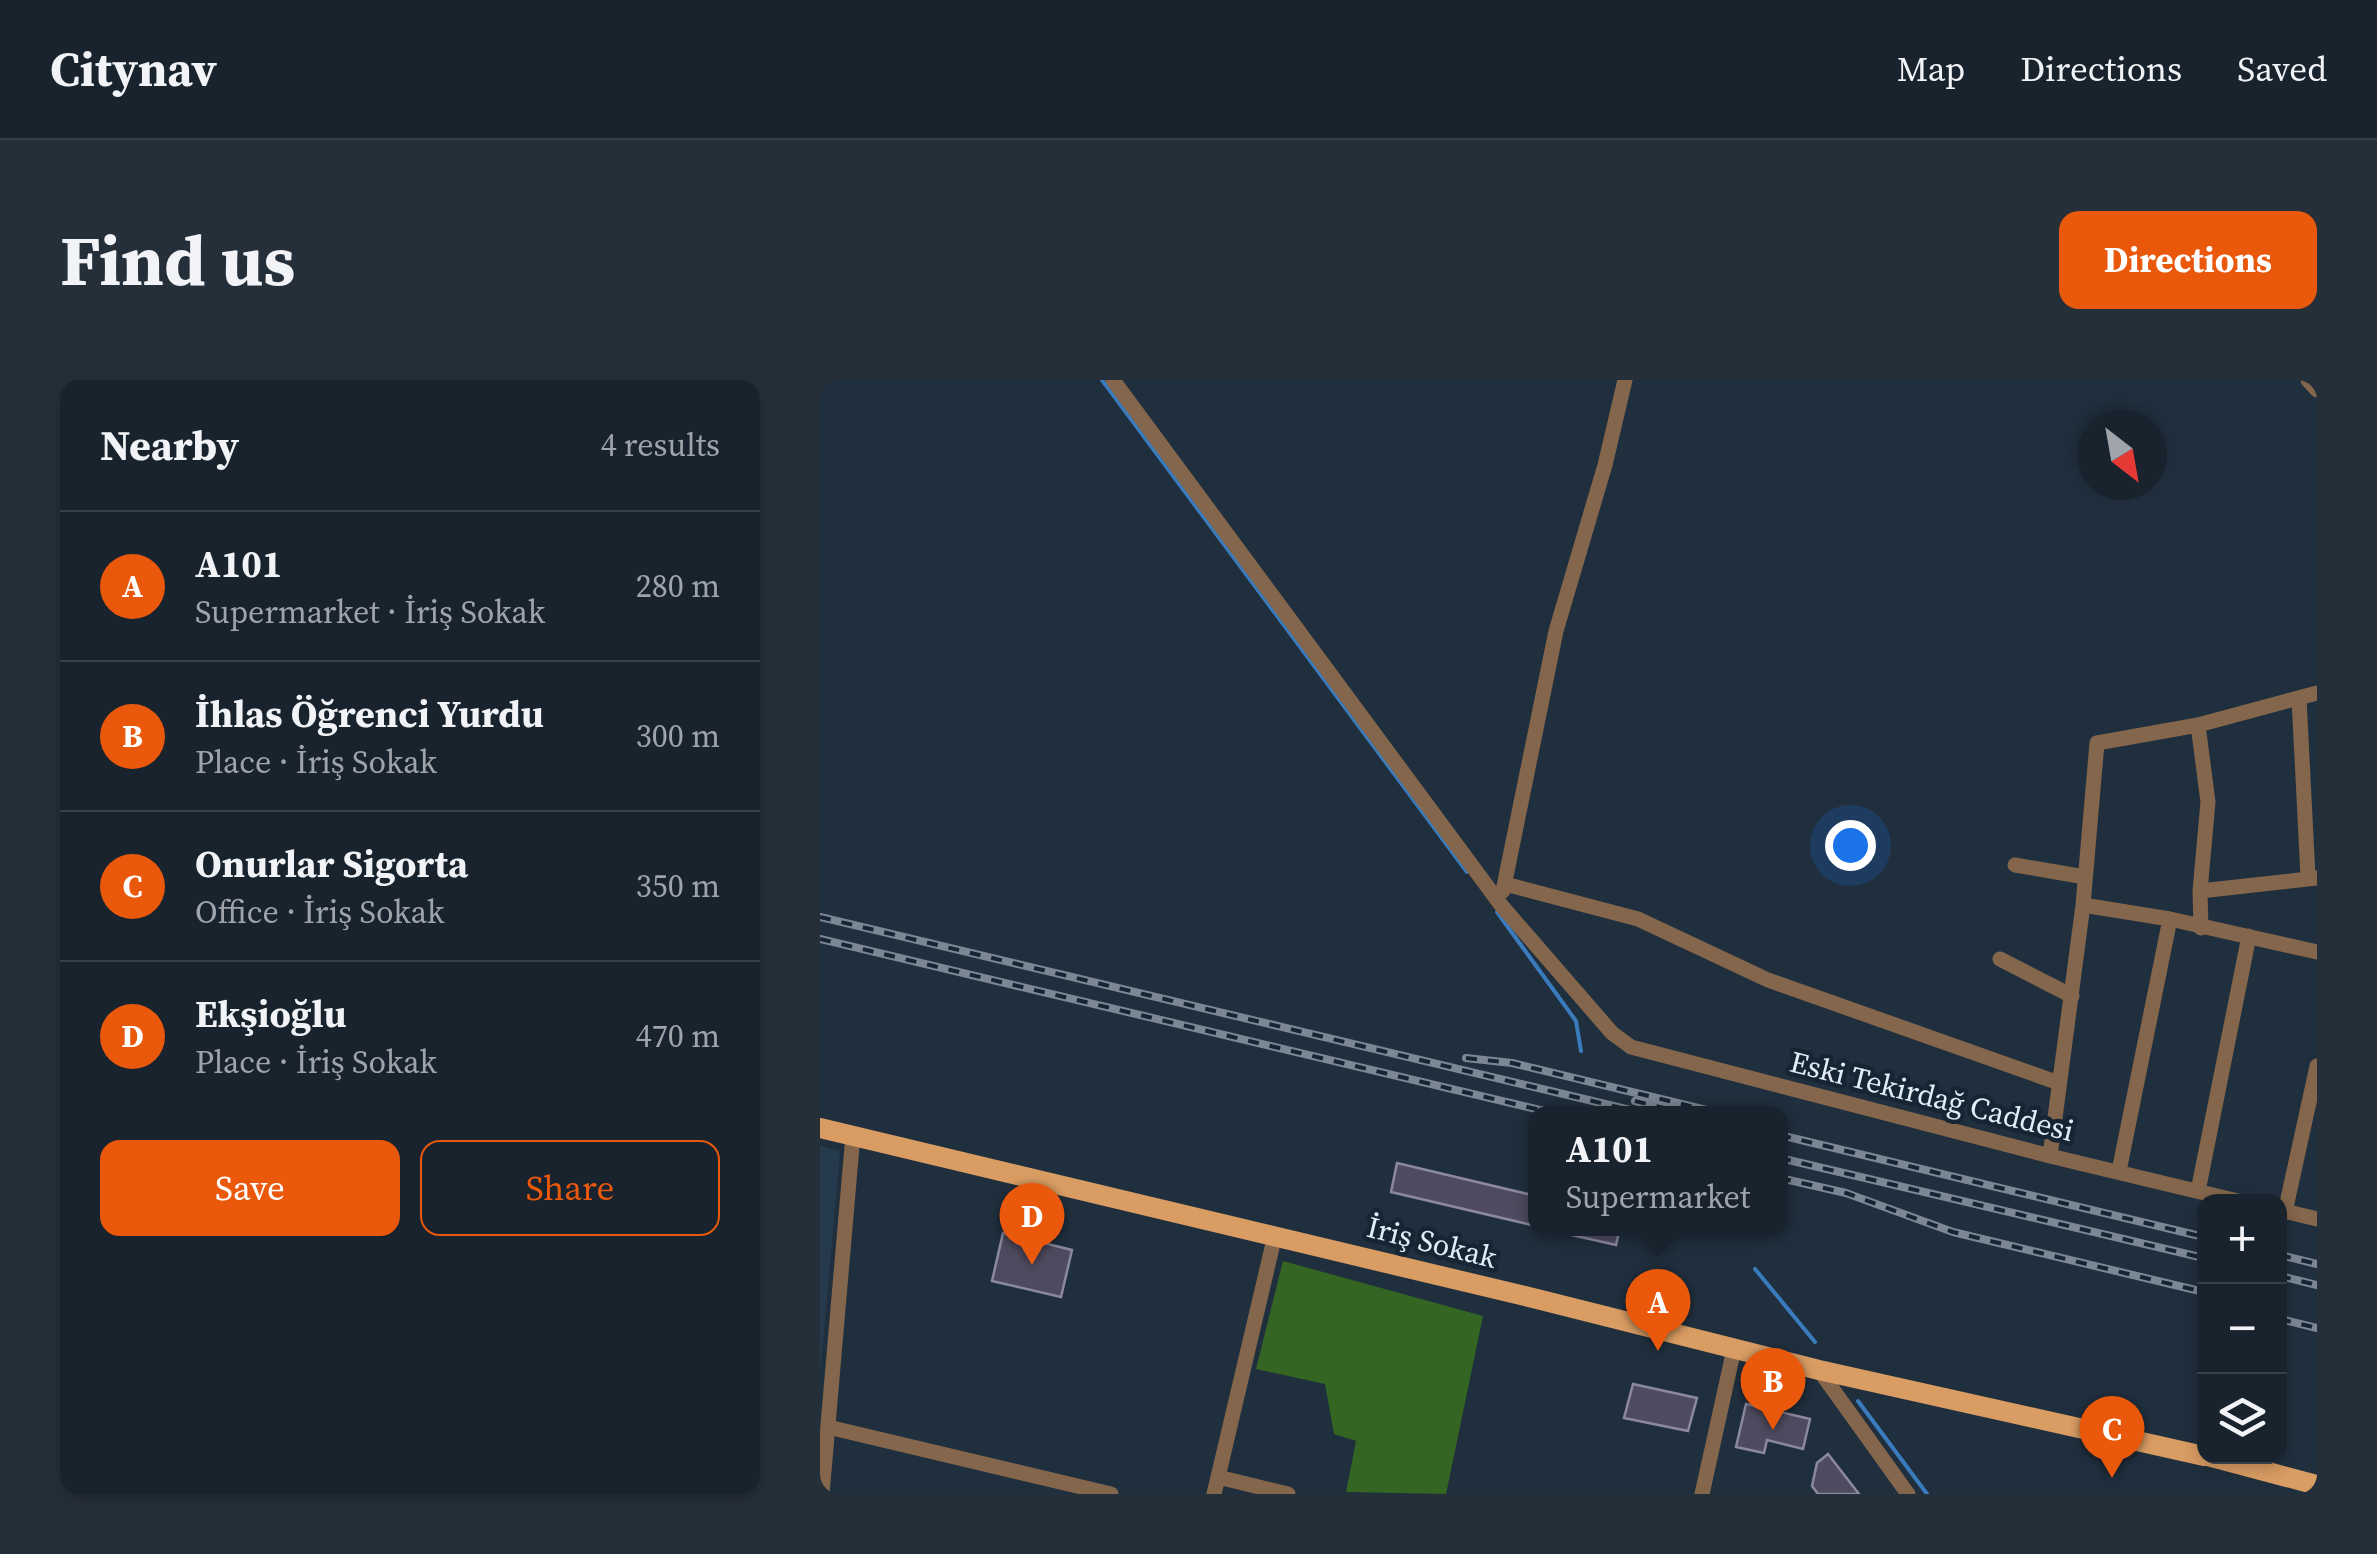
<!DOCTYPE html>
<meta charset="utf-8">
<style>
:root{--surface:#18232e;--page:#252f3a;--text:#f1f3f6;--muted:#9fa4aa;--line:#36404a;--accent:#ea580c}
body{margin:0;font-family:"Source Serif 4",serif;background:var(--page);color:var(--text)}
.controls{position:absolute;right:30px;bottom:30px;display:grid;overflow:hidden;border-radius:20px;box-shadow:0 5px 15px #0003}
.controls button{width:90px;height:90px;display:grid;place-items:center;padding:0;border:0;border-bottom:2px solid var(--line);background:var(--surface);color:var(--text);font:50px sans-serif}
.compass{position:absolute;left:1257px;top:30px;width:90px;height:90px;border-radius:50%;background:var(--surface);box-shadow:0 5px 15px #0003;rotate:149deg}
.you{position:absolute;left:1030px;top:465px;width:35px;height:35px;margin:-25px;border:8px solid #fff;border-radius:50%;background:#1a73e8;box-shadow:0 0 0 15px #1a73e833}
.badge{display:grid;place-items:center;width:65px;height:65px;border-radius:50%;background:var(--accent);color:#fff;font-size:32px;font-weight:700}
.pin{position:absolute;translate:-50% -82px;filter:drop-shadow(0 2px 5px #0008)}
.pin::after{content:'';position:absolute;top:52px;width:35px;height:30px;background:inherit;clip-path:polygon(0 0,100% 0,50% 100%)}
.popup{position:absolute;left:708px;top:726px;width:260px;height:130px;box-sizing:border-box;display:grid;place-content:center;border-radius:20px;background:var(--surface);filter:drop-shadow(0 2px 8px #0005);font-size:32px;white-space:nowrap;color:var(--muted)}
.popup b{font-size:38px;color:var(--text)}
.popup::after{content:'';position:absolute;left:50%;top:100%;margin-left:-20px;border:20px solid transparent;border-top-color:var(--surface)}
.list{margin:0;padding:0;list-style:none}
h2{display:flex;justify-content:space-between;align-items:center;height:130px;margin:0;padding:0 40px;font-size:42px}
h2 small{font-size:32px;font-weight:400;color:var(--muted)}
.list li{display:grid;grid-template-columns:65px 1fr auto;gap:30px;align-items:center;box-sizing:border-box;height:150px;padding:0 40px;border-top:2px solid var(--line)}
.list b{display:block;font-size:38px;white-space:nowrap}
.list p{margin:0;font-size:32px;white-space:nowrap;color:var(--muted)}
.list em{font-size:32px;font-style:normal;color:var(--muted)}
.actions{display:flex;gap:20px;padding:30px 40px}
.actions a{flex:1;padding:22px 0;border:2px solid var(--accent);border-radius:20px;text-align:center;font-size:35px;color:var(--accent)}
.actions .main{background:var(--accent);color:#fff}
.icon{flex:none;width:55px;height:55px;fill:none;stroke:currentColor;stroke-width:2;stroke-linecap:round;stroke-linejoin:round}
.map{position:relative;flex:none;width:1497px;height:1114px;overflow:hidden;border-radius:20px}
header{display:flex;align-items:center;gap:60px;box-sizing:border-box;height:140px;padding:0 50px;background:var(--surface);border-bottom:2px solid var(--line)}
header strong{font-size:48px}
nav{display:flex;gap:55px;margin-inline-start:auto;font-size:35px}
.intro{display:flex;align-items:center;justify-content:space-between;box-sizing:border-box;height:240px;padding:0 60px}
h1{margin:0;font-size:70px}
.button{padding:25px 45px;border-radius:20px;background:var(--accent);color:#fff;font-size:35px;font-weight:700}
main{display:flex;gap:60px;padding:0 60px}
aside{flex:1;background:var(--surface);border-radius:20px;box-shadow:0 5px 15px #0003}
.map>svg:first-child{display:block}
</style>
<header>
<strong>Citynav</strong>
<nav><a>Map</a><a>Directions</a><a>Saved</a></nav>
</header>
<div class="intro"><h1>Find us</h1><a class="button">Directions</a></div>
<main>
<aside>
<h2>Nearby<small>4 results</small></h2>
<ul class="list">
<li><span class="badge">A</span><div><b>A101</b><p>Supermarket · İriş Sokak</p></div><em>280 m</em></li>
<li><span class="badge">B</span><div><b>İhlas Öğrenci Yurdu</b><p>Place · İriş Sokak</p></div><em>300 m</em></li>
<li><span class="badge">C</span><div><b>Onurlar Sigorta</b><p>Office · İriş Sokak</p></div><em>350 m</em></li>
<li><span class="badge">D</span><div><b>Ekşioğlu</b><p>Place · İriş Sokak</p></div><em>470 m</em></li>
</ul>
<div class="actions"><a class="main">Save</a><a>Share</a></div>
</aside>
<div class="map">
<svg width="1497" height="1114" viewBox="0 0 1497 1114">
<rect width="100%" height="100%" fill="#202f3e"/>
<path fill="#263a4d" d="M 0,766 L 20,771 L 0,996 Z"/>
<path fill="#346522" d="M 463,881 L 663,936 L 626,1114 L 526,1112 L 536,1061 L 514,1054 L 505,1004 L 436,989 Z"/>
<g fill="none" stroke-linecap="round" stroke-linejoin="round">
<path stroke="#3a7bbd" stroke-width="4" d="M 282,0 L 647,492
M 677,532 L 756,641 L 761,671
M 935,889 L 995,962
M 1038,1021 L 1107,1114"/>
</g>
<path fill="#4e4b60" stroke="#8b889f" stroke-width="2.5" d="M 577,783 L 716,816 L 716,846 L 571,812 Z
M 744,848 L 800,848 L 796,865 L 743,853 Z
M 183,853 L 252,870 L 241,917 L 172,901 Z
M 813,1004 L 877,1018 L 868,1051 L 804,1038 Z
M 926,1024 L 990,1039 L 983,1069 L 947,1060 L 944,1073 L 916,1067 Z
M 1008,1074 L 1039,1114 L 998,1114 L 992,1106 L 997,1083 Z"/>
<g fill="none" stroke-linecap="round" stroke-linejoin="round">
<path stroke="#83664b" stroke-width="15" d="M 293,0 L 681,525 L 792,653 L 811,667 L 1230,776 L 1422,822
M 1488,0 L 1497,10
M 1479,318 L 1488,497
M 1378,345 L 1388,422 L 1380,511 L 1381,548
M 1195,485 L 1265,497
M 685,504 L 818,539 L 948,600 L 1239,703
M 683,511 L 736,251 L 785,85 L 805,0
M 1380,511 L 1497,498
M 1263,525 L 1350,539 L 1497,572
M 1180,579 L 1252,616
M 1230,776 L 1263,525 L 1277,363 L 1378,345 L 1497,313
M 1299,791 L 1350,539
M 1378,811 L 1429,556
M 1460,830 L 1497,839
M 1465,832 L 1497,686
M 999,990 L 1088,1114
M 8,1047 L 291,1114
M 398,1097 L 468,1114
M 2,1114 L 33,755
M 394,1114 L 455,855
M 882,1114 L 914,969"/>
<path stroke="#d99c62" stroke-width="20" d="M 0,748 L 713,918 L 999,990 L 1384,1076
M 1388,1076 L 1497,1105"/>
<defs>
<path id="rail" d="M 0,537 L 827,734
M 0,559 L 737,734
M 646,678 L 692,683 L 903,734
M 815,721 L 869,734
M 960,755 L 1384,857
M 960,778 L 1384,878
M 960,798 L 1026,813 L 1133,852 L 1384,912
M 1460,875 L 1497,884
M 1460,896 L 1497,905
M 1460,939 L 1497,948"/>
</defs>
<use href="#rail" stroke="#7b8794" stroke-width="8"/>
<use href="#rail" stroke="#162534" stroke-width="4" stroke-dasharray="11" stroke-linecap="butt"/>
</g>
<g text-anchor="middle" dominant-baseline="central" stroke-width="9" stroke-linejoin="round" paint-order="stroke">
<g font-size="30" fill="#e2ecf6" stroke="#162534">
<text transform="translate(1112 716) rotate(14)">Eski Tekirdağ Caddesi</text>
<text transform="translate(612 862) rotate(14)">İriş Sokak</text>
</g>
</g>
</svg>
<div class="controls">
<button>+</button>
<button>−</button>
<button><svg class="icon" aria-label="layers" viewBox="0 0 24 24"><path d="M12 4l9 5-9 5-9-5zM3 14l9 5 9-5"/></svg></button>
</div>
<svg class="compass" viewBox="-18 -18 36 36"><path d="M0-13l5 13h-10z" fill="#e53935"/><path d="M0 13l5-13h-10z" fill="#9fa4aa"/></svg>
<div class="you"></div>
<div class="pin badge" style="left:838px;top:971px">A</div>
<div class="popup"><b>A101</b>Supermarket</div>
<div class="pin badge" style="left:953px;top:1050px">B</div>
<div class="pin badge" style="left:1292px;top:1098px">C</div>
<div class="pin badge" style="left:212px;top:885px">D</div>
</div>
</main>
